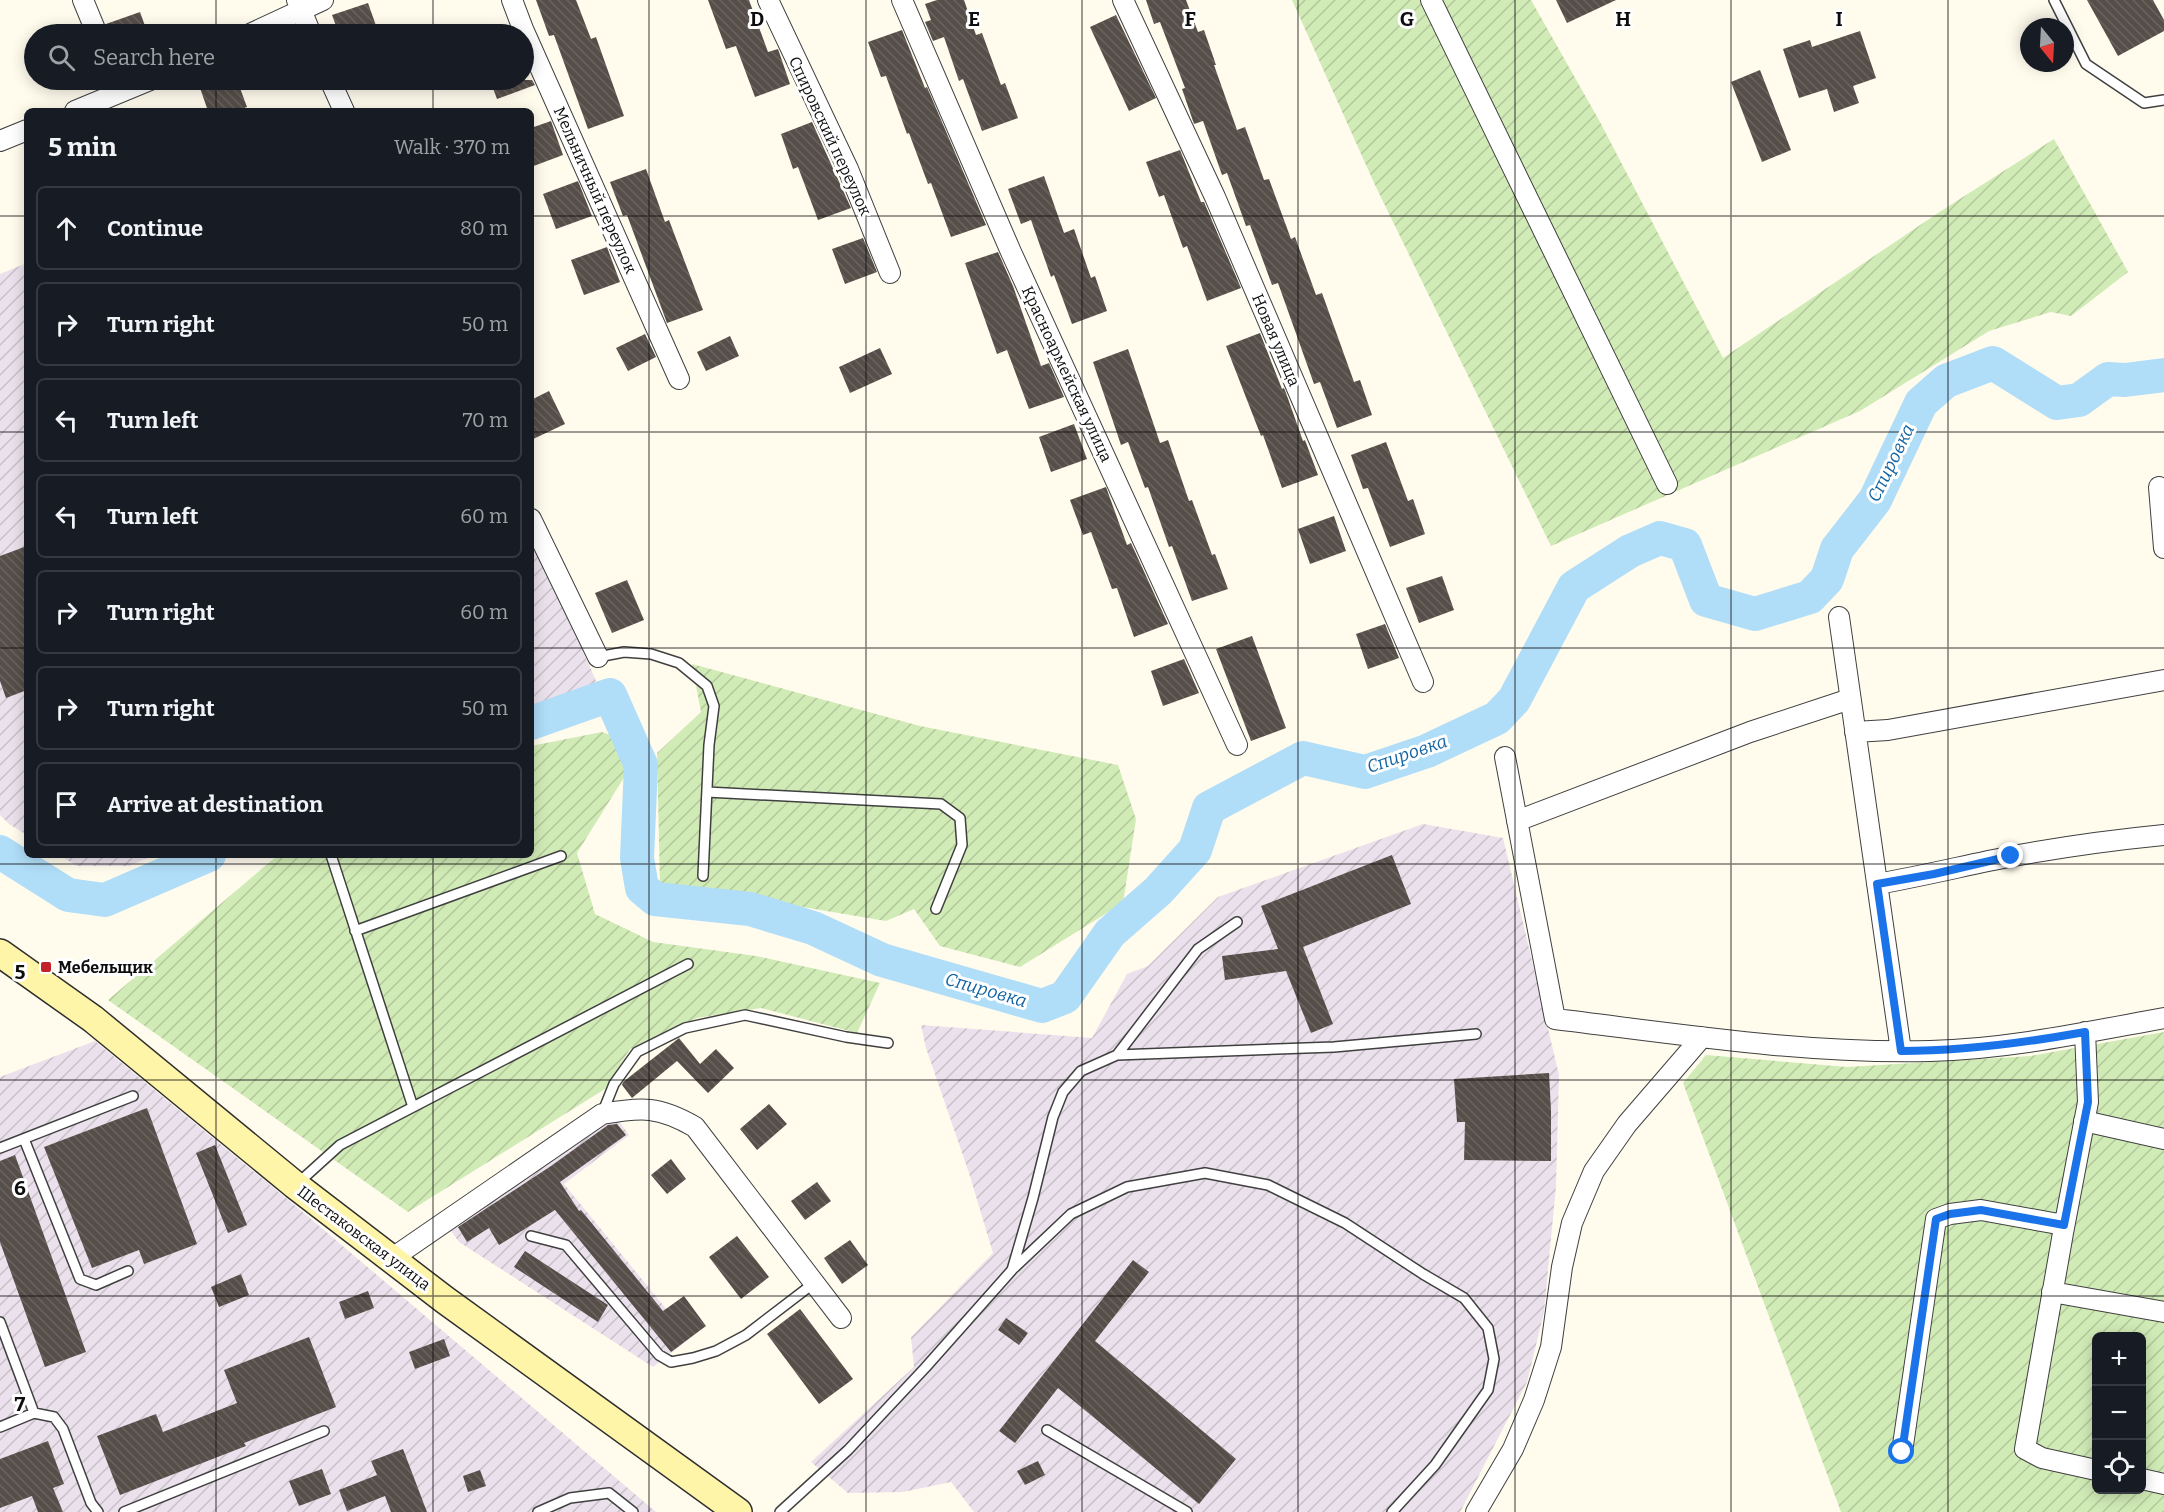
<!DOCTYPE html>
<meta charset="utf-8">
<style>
:root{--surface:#171b24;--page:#20242c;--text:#f1f3f6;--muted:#9ea1a6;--line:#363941}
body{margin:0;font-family:Bitter,serif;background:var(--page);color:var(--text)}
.controls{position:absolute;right:18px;bottom:18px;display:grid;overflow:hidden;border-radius:9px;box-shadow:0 3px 15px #0003}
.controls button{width:54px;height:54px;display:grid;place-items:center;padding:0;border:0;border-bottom:2px solid var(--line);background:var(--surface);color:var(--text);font:30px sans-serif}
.compass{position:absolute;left:2020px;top:18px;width:54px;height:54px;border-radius:50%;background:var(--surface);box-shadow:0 3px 15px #0003;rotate:162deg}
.stop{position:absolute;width:18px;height:18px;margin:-14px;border:4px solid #1a73e8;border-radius:50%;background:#fff}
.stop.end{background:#1a73e8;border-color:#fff;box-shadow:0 2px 6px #0008}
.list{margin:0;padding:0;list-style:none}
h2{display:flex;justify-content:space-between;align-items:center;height:78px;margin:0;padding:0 24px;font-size:26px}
h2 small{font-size:20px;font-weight:400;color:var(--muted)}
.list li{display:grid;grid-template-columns:39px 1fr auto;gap:18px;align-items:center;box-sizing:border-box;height:84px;margin:0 12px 12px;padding:0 12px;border:2px solid var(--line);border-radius:9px}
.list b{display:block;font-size:22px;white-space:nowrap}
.list em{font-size:20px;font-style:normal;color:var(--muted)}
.icon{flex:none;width:33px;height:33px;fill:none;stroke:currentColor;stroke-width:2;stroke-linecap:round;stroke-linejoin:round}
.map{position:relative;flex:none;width:2164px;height:1512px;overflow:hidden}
.search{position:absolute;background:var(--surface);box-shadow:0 3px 15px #0003;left:24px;top:24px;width:510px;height:66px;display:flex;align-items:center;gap:15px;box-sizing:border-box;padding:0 21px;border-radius:33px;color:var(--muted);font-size:22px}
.panel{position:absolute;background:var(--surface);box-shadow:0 3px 15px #0003;left:24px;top:108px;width:510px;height:750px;border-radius:9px}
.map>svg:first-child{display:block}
</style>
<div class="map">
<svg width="2164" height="1512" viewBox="0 0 2164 1512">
<defs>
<pattern id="industrial-furrows" width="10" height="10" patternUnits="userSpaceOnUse" patternTransform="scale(1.5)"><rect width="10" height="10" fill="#ebe1ec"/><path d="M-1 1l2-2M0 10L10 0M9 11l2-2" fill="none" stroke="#c8c0c9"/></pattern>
<pattern id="garden-furrows" width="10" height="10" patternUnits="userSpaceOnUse" patternTransform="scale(1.5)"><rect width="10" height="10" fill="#d1ebb6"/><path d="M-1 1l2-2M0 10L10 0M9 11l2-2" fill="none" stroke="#b2c89b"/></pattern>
<pattern id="building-back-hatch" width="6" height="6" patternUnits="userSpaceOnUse" patternTransform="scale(1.5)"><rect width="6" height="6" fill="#564e49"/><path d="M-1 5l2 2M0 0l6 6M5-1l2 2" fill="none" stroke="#69635f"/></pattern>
</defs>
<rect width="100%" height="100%" fill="#fffbed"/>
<path fill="url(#industrial-furrows)" d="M 27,263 L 27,835 L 9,824 L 0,815 L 0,274 Z
M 531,536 L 597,683 L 531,707 Z
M 1423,824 L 1503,838 L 1559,1075 L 1556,1186 L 1544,1312 L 1527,1382 L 1460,1512 L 974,1512 L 951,1482 L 903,1492 L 848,1493 L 811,1462 L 914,1367 L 911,1337 L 993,1253 L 969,1173 L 926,1048 L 921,1025 L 1092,1038 L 1127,974 L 1148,966 L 1218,897 Z
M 59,855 L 154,855 L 129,866 L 77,866 Z
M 95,1041 L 298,1208 L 656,1512 L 0,1512 L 0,1077 Z
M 615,1116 L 629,1135 L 564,1184 L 690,1338 L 653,1367 L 459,1242 L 448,1227 Z"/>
<path fill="url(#garden-furrows)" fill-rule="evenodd" d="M 1292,0 L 1531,0 L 1600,122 L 1723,358 L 1941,211 L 2054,139 L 2128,272 L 2071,316 L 2051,312 L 1989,331 L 1860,411 L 1551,546 L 1375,185 Z
M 692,664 L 920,726 L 1118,765 L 1136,819 L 1123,903 L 1020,967 L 940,946 L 914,909 L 886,921 L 660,883 L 657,753 L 701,712 Z
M 602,732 L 624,740 L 633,763 L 577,853 L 595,914 L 653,942 L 756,956 L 880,983 L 857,1033 L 761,1008 L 697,1018 L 630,1049 L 605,1089 L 408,1212 L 108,1000 L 278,855 L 531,855 L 531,746 Z
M 2164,1032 L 2164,1512 L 1841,1512 L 1683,1083 L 1706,1055 L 1847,1067 L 2031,1056 ZM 2096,1336 L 2142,1336 L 2142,1490 L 2096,1490 Z"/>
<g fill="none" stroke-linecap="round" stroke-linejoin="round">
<path stroke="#b0ddf8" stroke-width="34" d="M 531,723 L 610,695 L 641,765 L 637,858 L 642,888 L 655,899 L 750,909 L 813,928 L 882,960 L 1042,1006 L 1065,997 L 1110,933 L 1158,891 L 1195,850 L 1209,808 L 1303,758 L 1365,772 L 1427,751 L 1497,718 L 1514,700 L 1574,587 L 1630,551 L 1660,538 L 1685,545 L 1706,600 L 1755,614 L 1810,597 L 1827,579 L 1837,549 L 1875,500 L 1921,403 L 1946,381 L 1993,363 L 2057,403 L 2079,400 L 2108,379 L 2125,380 L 2164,375
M 0,852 L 68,895 L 105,900 L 209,855"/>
</g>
<path fill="url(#building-back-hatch)" d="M 536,0 L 576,0 L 591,39 L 596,37 L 624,116 L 588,129 L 554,35 L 549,36 Z
M 708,0 L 749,0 L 768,52 L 778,49 L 790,84 L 755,97 L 736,46 L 726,49 Z
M 937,0 L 964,0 L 976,35 L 982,33 L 1001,85 L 1005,83 L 1018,118 L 982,131 L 963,79 L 959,81 L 944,37 L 933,41 L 925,22 L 931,20 L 925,4 Z
M 1146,0 L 1186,0 L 1198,32 L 1204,30 L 1216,65 L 1214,65 L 1237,130 L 1245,127 L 1264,180 L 1269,179 L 1291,239 L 1295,237 L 1316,295 L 1322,293 L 1354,382 L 1360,380 L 1372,415 L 1337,428 L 1320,382 L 1314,384 L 1278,283 L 1272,285 L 1250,225 L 1246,226 L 1227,173 L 1222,175 L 1203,121 L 1194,124 L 1182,89 L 1185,88 L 1160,22 L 1154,24 Z
M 1556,0 L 1616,0 L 1567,23 Z
M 2087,0 L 2153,0 L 2164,20 L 2164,31 L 2118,56 Z
M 368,3 L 379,34 L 339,34 L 332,15 Z
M 140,12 L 148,34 L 109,34 L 106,24 Z
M 1116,15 L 1156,98 L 1129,111 L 1090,27 Z
M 902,30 L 925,88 L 927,87 L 986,225 L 951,237 L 931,183 L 928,184 L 909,133 L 907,134 L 886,76 L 881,77 L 868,42 Z
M 1860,31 L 1876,78 L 1853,86 L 1859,103 L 1834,112 L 1827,89 L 1799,98 L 1783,49 L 1810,40 L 1812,47 Z
M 1760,70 L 1791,150 L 1762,162 L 1731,82 Z
M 213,80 L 237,80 L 247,107 L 235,111 L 208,111 L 199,85 Z
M 490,80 L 532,80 L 535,85 L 497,99 Z
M 551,121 L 563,155 L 531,167 L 531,128 Z
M 812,122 L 851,208 L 818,220 L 798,167 L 793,169 L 781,134 Z
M 1180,150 L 1201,202 L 1204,202 L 1241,288 L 1207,301 L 1187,246 L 1183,248 L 1164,195 L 1159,197 L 1146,162 Z
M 646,169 L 665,222 L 669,220 L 703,310 L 667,323 L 627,215 L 623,216 L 610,182 Z
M 1044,176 L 1064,233 L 1074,229 L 1091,278 L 1095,276 L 1107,311 L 1072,324 L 1054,275 L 1051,277 L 1031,220 L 1021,224 L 1008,189 Z
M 578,181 L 592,216 L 556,229 L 543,194 Z
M 863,238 L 877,272 L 845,284 L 832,249 Z
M 607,247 L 620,282 L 584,295 L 571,260 Z
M 998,252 L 1013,286 L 1041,366 L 1049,363 L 1064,397 L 1029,409 L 1007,350 L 997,354 L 965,263 Z
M 1260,333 L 1282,389 L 1284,388 L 1286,393 L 1303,441 L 1305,440 L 1318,475 L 1282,488 L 1263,435 L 1261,436 L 1226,346 Z
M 645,334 L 656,357 L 628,371 L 616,348 Z
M 730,336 L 739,356 L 706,371 L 697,352 Z
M 880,348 L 892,374 L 850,393 L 839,367 Z
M 1128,349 L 1160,443 L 1168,440 L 1189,501 L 1192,500 L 1212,555 L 1215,554 L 1228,589 L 1192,601 L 1172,546 L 1169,547 L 1148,487 L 1145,488 L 1128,442 L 1121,445 L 1093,362 Z
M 549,391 L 565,424 L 531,440 L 531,400 Z
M 1074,424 L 1087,459 L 1051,472 L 1039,437 Z
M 1386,442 L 1408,501 L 1413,499 L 1425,534 L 1390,547 L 1368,488 L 1363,489 L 1351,455 Z
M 1106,487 L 1127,545 L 1131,543 L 1168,624 L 1134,637 L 1117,588 L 1112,589 L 1091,532 L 1083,535 L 1070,500 Z
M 1334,516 L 1346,551 L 1310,564 L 1298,529 Z
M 27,546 L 27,690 L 6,698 L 0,681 L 0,556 Z
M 1442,576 L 1454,610 L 1419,623 L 1406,588 Z
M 627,580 L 644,620 L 612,633 L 595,593 Z
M 1385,624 L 1399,658 L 1368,669 L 1356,634 Z
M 1252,636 L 1286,728 L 1251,741 L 1216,649 Z
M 1184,659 L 1199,693 L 1163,706 L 1151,671 Z
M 1392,855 L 1411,904 L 1303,947 L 1333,1024 L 1311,1033 L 1286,971 L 1225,980 L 1222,956 L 1278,949 L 1261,906 Z
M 679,1038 L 700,1064 L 716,1049 L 734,1068 L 708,1093 L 677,1061 L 632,1098 L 622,1085 L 623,1082 Z
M 1549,1073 L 1551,1111 L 1551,1161 L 1464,1160 L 1465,1122 L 1457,1122 L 1454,1079 Z
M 769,1104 L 787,1124 L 757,1150 L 740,1129 Z
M 147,1108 L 197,1244 L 144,1264 L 139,1250 L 92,1268 L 44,1147 Z
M 617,1124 L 626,1135 L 560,1182 L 579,1211 L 581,1210 L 663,1311 L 684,1296 L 706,1326 L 671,1352 L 555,1210 L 499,1245 L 489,1228 L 467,1242 L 458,1227 L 551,1166 L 608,1125 Z
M 215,1145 L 247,1225 L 228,1233 L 196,1153 Z
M 15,1155 L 86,1352 L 45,1367 L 0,1242 L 0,1161 Z
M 671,1159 L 686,1179 L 667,1194 L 651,1175 Z
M 817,1182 L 831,1201 L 805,1220 L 791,1201 Z
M 737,1236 L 769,1277 L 741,1299 L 709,1257 Z
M 850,1240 L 868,1265 L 842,1284 L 824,1258 Z
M 525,1251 L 608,1305 L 598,1322 L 514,1267 Z
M 1133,1260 L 1149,1272 L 1095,1341 L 1236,1459 L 1199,1504 L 1058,1388 L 1015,1443 L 999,1431 Z
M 241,1274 L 249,1295 L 219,1307 L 211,1287 Z
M 368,1291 L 374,1308 L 345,1319 L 339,1302 Z
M 800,1309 L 853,1379 L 819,1404 L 767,1334 Z
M 1006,1318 L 1028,1333 L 1019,1345 L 998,1330 Z
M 309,1337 L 336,1407 L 244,1443 L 246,1446 L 120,1495 L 97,1436 L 156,1414 L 163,1432 L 237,1403 L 224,1370 Z
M 444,1339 L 450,1356 L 415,1369 L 409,1352 Z
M 48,1441 L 64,1484 L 53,1488 L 63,1512 L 38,1512 L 32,1496 L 0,1508 L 0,1459 Z
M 403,1449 L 427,1512 L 391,1512 L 385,1496 L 347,1511 L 339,1490 L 377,1475 L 371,1461 Z
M 1038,1461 L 1045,1475 L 1025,1485 L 1017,1471 Z
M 322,1469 L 331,1494 L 299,1506 L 289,1481 Z
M 480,1470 L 486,1486 L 468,1492 L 463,1476 Z"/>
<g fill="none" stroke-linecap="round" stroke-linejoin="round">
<defs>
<path id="lane" d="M 2054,0 L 2086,64 L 2144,103 L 2164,100
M 598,657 L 624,652 L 651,654 L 679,663 L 707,686 L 714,706 L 709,745 L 703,876
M 707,792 L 941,804 L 960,818 L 962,845 L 936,909
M 331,855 L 413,1107
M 355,931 L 561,856
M 1117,1055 L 1198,949 L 1237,922
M 602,1114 L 614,1084 L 637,1052 L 685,1028 L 745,1015 L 846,1037 L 888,1043
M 24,1139 L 80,1279 L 96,1285 L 128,1271
M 0,1148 L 133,1096
M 297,1184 L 340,1145 L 688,964
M 531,1236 L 566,1245 L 659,1355 L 671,1362 L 693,1358 L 716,1351 L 746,1335 L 814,1283
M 1014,1268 L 1071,1214 L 1127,1187 L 1205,1173 L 1268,1185 L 1345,1223 L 1423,1274 L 1464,1298 L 1488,1328 L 1494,1359 L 1488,1390 L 1435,1465 L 1392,1512
M 0,1322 L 34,1413
M 0,1427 L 34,1413 L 54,1417 L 63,1429 L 91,1503 L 98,1512
M 1047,1430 L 1187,1512
M 124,1512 L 324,1431
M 538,1512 L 570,1498 L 609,1493 L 633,1512
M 780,1512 L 848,1450 L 925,1368 L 1012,1270 L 1033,1198 L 1053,1117 L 1063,1092 L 1081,1071 L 1117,1055 L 1334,1047 L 1476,1034"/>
<path id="street" d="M 83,0 L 97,34
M 297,0 L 311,34
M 512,0 L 523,29 L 679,379
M 768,0 L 848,169 L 890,273
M 902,0 L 1011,252 L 1237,745
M 1123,0 L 1215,197 L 1423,682
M 1431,0 L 1667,484
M 250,34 L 323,0
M 330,80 L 344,111
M 75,111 L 150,80
M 0,141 L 27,130
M 2159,487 L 2164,548
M 531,519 L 598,657
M 1839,617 L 1901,1051
M 1855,732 L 1888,730 L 2164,680
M 1505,757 L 1555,1019 C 1679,1034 1804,1054 1930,1051 C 2009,1049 2087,1032 2164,1018
M 1517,821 L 1750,732 L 1850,699
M 1877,884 C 1923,876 1967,865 2013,856 C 2063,847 2113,840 2164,835
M 2085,1032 L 2088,1102 L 2063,1233 L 2025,1449 L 2042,1458 L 2096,1470
M 2084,1121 L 2164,1139
M 391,1259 L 602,1114 C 642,1107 659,1106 695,1127 L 841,1318
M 2052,1292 L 2164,1312
M 1902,1452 L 1936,1219 L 1950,1214 L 1981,1210 L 2064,1225
M 2142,1479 L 2164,1484
M 1476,1512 L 1513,1449 L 1534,1400 L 1551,1347 L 1562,1267 L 1572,1223 L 1594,1171 L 1627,1124 L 1702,1037"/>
<path id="secondary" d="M 0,953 L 93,1019 L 295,1185 L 445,1300 L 738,1512"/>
</defs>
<use href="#lane" stroke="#404040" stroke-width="12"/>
<use href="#street" stroke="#404040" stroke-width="22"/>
<use href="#secondary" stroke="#2f2f2f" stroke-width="30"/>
<use href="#lane" stroke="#fff" stroke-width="9"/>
<use href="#street" stroke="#fff" stroke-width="20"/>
<use href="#secondary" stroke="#fff5a8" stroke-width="27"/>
</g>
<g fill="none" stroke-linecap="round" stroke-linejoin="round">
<path stroke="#1a73e8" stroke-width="8" d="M 1902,1452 L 1936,1219 L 1950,1214 L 1981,1210 L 2064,1225 L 2088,1102 L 2085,1032 C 2024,1043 1963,1051 1901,1051 L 1877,884 L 1934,874 L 2011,856"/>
</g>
<path fill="none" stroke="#0d0d0d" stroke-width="1.5" stroke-opacity="0.55" d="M 216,0 L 216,34M 433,0 L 433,34M 649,0 L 649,1512M 866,0 L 866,1512M 1082,0 L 1082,1512M 1298,0 L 1298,1512M 1515,0 L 1515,1512M 1731,0 L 1731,1512M 1948,0 L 1948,1512M 216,80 L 216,111M 433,80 L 433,111M 0,216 L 27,216M 531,216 L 2164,216M 0,432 L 27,432M 531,432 L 2164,432M 0,648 L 27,648M 531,648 L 2164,648M 216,855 L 216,1512M 433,855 L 433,1512M 0,864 L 2164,864M 0,1080 L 2164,1080M 0,1296 L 2164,1296"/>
<rect fill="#c22129" stroke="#fff" stroke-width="2" x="40" y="961" width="12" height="12" rx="3"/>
<g text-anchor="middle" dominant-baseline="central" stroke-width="6" stroke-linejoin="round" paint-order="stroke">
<g font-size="16" fill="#0d0d0d" stroke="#fff">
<text transform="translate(830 136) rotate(65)">Спировский переулок</text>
<text transform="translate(595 190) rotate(66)">Мельничный переулок</text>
<text transform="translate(1276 340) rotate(67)">Новая улица</text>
<text transform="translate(1067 374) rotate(65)">Красноармейская улица</text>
<text transform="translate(364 1238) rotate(37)">Шестаковская улица</text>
</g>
<g font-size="16" font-weight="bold" fill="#0d0d0d" stroke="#fff" text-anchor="start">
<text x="58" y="967">Мебельщик</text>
</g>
<g font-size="18" font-style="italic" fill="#1264a3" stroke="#fff">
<text transform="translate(1891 463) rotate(-64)">Спировка</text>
<text transform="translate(1407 754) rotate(-19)">Спировка</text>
<text transform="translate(986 990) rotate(16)">Спировка</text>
</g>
</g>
<g font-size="20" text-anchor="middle" font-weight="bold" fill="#0d0d0d" stroke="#fff" stroke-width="6" stroke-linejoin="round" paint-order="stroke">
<text x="757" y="26">D</text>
<text x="974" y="26">E</text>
<text x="1190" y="26">F</text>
<text x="1407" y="26">G</text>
<text x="1623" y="26">H</text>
<text x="1839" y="26">I</text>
<text x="20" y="979">5</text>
<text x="20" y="1195">6</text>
<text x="20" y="1411">7</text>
</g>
</svg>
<div class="controls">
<button>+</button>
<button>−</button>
<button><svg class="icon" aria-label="locate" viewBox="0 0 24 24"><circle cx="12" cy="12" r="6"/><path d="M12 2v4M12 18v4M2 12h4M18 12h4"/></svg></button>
</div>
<svg class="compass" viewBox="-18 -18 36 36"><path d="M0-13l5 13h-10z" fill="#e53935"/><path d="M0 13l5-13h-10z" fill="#9ea1a6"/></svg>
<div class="stop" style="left:1902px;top:1452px"></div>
<div class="stop end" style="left:2011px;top:856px"></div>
<div class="search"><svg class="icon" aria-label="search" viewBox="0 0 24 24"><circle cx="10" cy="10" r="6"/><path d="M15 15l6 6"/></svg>Search here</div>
<section class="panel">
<h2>5 min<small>Walk · 370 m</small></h2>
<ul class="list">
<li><svg class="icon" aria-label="ahead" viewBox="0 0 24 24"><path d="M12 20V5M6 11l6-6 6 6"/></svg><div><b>Continue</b></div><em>80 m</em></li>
<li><svg class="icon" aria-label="right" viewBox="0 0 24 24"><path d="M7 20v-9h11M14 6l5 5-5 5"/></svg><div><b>Turn right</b></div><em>50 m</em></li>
<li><svg class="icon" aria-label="left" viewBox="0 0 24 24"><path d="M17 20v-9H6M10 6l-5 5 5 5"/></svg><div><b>Turn left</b></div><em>70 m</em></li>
<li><svg class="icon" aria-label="left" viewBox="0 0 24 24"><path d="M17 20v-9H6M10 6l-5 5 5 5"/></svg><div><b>Turn left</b></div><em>60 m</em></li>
<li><svg class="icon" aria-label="right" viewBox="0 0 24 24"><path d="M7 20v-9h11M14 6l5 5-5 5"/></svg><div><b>Turn right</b></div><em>60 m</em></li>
<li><svg class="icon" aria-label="right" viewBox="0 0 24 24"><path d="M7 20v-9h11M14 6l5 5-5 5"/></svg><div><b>Turn right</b></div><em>50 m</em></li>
<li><svg class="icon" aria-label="arrive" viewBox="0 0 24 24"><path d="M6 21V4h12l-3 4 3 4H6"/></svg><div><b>Arrive at destination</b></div></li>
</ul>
</section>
</div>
